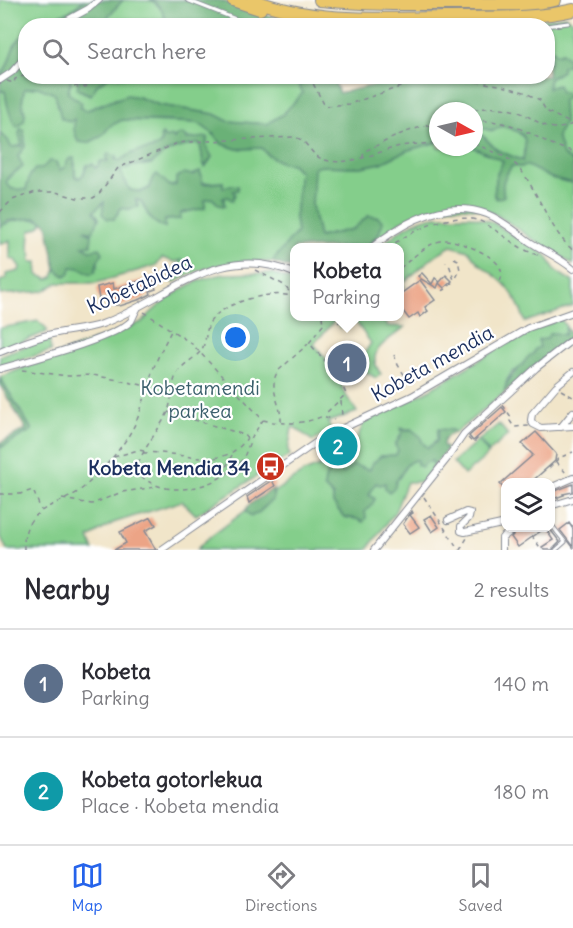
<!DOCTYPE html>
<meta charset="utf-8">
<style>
:root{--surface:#fff;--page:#f2f2f3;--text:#2b2b33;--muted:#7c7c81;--line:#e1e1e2;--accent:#2563eb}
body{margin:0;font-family:Delius,sans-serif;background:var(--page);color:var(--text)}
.controls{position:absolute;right:18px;bottom:18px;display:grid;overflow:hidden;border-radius:12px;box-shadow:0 2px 4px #0004}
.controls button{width:54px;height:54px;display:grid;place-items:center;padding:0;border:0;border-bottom:2px solid var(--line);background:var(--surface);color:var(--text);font:30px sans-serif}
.compass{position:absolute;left:429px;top:102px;width:54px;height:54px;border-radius:50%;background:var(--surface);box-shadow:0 2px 4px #0004;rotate:98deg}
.you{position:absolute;left:236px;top:338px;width:21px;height:21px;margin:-15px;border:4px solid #fff;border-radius:50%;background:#1a73e8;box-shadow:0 0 0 9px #1a73e833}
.badge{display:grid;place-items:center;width:39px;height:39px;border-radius:50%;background:var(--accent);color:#fff;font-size:20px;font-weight:700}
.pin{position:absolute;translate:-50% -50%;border:3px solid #fff;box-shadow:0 2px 6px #0006}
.popup{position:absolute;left:290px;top:243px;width:114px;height:78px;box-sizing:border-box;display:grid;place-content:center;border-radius:12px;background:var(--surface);filter:drop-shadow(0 2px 4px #0005);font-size:20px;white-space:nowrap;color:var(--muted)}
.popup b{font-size:22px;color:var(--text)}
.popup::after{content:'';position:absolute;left:50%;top:100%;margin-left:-12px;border:12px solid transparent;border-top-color:var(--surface)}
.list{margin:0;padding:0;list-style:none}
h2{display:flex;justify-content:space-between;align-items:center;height:78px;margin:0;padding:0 24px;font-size:26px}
h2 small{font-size:20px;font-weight:400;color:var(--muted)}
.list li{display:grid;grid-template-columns:39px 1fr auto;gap:18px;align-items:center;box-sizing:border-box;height:108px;padding:0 24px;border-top:2px solid var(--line)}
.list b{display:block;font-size:22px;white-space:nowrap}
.list p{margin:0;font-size:20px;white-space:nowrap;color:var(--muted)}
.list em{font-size:20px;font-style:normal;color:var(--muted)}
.icon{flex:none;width:33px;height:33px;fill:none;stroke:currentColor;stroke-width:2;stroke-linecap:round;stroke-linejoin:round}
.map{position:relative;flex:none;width:573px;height:550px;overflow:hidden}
.search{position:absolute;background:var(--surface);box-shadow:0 2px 4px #0004;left:18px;right:18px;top:18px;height:66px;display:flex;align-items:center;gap:15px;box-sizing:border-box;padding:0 21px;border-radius:24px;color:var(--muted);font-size:22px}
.sheet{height:294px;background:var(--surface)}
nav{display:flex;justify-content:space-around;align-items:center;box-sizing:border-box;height:84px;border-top:2px solid var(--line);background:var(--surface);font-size:16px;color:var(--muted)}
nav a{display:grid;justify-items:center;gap:3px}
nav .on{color:var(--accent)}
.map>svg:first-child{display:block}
</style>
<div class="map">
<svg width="573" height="550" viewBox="0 0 573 550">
<rect width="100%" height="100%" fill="#fff"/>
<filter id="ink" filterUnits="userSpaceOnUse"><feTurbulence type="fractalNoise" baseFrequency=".0167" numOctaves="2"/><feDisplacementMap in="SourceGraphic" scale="12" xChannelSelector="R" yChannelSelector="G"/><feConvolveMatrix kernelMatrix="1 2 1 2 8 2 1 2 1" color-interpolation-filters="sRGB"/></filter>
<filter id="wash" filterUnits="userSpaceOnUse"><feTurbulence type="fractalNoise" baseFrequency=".008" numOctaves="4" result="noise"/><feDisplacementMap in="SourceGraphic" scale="24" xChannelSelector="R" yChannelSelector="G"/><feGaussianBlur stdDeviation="1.35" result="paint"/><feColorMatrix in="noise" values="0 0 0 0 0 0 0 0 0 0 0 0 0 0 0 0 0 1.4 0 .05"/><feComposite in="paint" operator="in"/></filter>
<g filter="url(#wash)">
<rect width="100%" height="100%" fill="#f1e5c9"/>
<path fill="#84ce8b" stroke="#507e74" stroke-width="1.5" d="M 0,0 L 84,0 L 68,12 L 50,18 L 39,25 L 26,26 L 25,34 C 8,46 13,63 0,77 Z
M 123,0 L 154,1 L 164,12 L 166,23 L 150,25 L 146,21 L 135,23 L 137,25 L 104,26 L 109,15 Z
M 566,16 L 573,21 L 573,162 L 563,155 L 558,145 L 557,136 L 564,123 L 561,93 L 559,89 L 548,88 L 550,78 L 558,74 L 551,58 L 548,66 L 548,26 L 516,25 L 536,20 Z
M 294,76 L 304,93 L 283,114 L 267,124 L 227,121 L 214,114 L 159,105 L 138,97 L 113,99 L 85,111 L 68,93 L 71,81 L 70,77 L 90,77 L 77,89 L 90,95 L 97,85 L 108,77 Z
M 38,87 L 55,93 L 62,118 L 74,118 L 88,143 L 102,136 L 109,126 L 122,120 L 198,123 L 212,133 L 222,144 L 237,149 L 262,148 L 268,155 L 282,163 L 292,164 L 300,172 L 295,218 L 297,232 L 272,262 C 237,260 204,264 173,283 L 170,273 L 182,260 L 175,262 L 162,258 L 157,265 L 96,283 L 57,283 L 44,291 L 0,295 L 0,281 L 6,279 L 6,274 L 19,271 L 20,267 L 15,260 L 10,258 L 10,240 L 0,244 L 0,227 C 10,220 33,216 43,222 L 39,227 L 30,231 L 29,248 L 32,256 L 30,258 L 32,262 L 37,262 L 38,275 L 48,279 L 53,277 L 56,269 L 65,276 L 71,267 L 98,266 L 98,260 L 100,257 L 82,246 L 81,228 L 94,211 L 105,201 L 114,219 L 121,208 L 129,209 L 138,207 L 136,200 L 141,201 L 148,215 L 165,227 L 165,220 L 180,219 L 181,213 L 205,208 L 205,200 L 212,198 L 219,205 L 225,206 L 223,197 L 228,197 L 232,200 L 232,191 L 238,187 L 231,185 L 223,188 L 223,182 L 203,183 L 200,171 L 176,185 L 170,186 L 162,181 L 141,192 L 130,190 L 119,171 L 131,166 L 151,164 L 163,154 L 177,148 L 199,143 C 203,151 201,159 205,167 L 212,157 C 206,146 198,141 185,137 C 181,136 171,139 165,138 L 163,135 L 160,145 L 151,150 L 119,161 L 115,159 L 116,156 L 96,168 L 84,171 L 83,175 L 79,178 L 75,176 L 75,163 L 59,170 L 56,162 C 44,168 27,176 26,190 L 12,189 L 5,183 L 16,171 L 19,162 L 18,156 L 25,142 L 24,130 L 21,140 L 22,146 L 11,147 L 5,137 L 0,134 L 0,91 L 5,91 L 7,104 L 25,114 L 22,103 L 24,89 Z
M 474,126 L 493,131 L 501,126 C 514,129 522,132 527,144 L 524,150 L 523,161 L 497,150 L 482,135 L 474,132 Z
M 438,142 L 438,147 L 473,147 L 504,161 L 497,174 L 494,195 C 501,186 505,175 512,166 L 521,167 L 526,165 L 551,178 L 573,183 L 573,265 C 560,254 545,247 531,238 C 518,230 506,219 492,213 C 482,208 468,207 456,207 C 420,207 394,223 368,247 L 379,233 L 368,216 L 353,229 L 319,237 L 312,206 L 313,168 L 321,166 L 361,167 L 381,163 L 408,150 Z
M 435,216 L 471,216 L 492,222 L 546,255 L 556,271 L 573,282 L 573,306 L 525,322 C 521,307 512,290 500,280 C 486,267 480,268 469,251 L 451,246 L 437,254 L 403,283 L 405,287 L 400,291 L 400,248 L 377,248 C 395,234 413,219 435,216 Z
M 272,273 L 294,281 L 294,316 L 383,317 L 382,319 L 388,326 L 405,327 C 388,341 363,351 381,374 L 376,378 L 366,372 L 364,354 L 371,343 L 353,318 L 340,328 L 335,320 L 314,344 L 340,376 L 343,391 L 357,412 L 328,422 L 331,429 L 313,441 L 294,427 L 292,428 L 288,451 L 290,455 L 196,515 L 182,501 L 113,523 L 89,538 L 94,550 L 7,550 L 0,535 L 0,448 L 32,430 L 0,377 L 142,322 C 163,299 193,278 225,274 C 240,273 256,274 272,273 Z
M 561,319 L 566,327 L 564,335 L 557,334 L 547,339 L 519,369 L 512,372 L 507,380 L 504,393 L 455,433 L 451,430 L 444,430 L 437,435 L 437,440 L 428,448 L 422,442 L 420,437 L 411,429 L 401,429 L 402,433 L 395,445 L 398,450 L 396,455 L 381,456 L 370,470 L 359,467 L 344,473 L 338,472 L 324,487 L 333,496 L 333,503 L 344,517 L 357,519 L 375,499 L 369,495 L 376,482 C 411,484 397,465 413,460 C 419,458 425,463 432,461 L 434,466 L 422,482 L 407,482 L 395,512 L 367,550 L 196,550 L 206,540 L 245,511 L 251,516 C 261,513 272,501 274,492 L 304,472 L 333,461 L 354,446 L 364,422 L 424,393 L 521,335 Z
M 38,321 L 46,328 L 47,332 L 0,350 L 0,328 Z
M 49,339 L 51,351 L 0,366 L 0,356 L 11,351 Z
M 499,424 L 508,435 L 489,452 L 479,440 Z
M 478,440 L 489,454 L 464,475 L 453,462 Z"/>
<path fill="#6bb177" stroke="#43706a" stroke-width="1.5" d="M 84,0 L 123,0 L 109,15 L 104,25 L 39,26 C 54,16 73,13 84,0 Z
M 149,0 L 219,0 L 273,17 L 315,24 L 316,25 L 160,25 L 166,23 C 164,13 160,3 149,0 Z
M 25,34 L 26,76 L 70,77 L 71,81 L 68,93 L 82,103 L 80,107 L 85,111 L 127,95 L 138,97 L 159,105 L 214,114 L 228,121 L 267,124 L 283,114 L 303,93 L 294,77 L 333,77 L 339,93 L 412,77 L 548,76 L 548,66 L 551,58 L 548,53 L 553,50 L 557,54 L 562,52 L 569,59 L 568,65 L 562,67 L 562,71 L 550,78 L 548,88 L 558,85 L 561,92 L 572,94 L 563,100 L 564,123 L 557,136 L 563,155 L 573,162 L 573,183 L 551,178 L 526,165 L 521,167 L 512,166 C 504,177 501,183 504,196 L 497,199 L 494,195 L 497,174 L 503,161 L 473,147 L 474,132 L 482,135 L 497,150 L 523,161 C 527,137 528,133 502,126 L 493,131 L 474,126 L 474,111 L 438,111 L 438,142 L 408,150 L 381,163 L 361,167 L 321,166 L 314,168 L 312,206 L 319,237 L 353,229 L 368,216 L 378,217 L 383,222 L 379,233 L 367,247 L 294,248 L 294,269 L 272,262 L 297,232 L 295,218 L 300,172 L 292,164 L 282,163 L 268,155 L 262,148 L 237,149 L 222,144 L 212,133 L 198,123 L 162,121 L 122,120 L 110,126 L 102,136 L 88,143 L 78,142 L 74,130 L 74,119 L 70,122 L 61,118 L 55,94 L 38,87 L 24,89 L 22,103 L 25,114 L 24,121 L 17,127 C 9,117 7,104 5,91 L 0,91 L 0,77 C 13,63 8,46 25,34 Z
M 90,77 L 108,77 L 97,85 L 91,95 L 77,89 L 79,79 L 86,79 Z
M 21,128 L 24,130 L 25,147 L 18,156 L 23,167 L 9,176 L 6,183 L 12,189 L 26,190 L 30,175 L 35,169 L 42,169 L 49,161 L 56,162 L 59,170 L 64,168 L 69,159 L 74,158 L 75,176 L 79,178 L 83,175 L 87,165 L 93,164 L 96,168 L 101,161 L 108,161 L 106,158 L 108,154 L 117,156 L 115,159 L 119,161 C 125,157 131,153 138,151 C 148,149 155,150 162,142 L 160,137 L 162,134 L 165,138 L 171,136 L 174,139 L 176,136 L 182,134 L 187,139 L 208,137 L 206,146 L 212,157 L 205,167 C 201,159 203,152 199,143 L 177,148 L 163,154 L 151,164 L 131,166 L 120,171 L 130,190 L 141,192 L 150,188 L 152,179 L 157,174 L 170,186 L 176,185 L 176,178 L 184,173 L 192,175 L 200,171 L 203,184 L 223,182 L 223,188 L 231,185 L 238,186 L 238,190 L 233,191 L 235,194 L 232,201 L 228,197 L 223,198 L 225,206 L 219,205 L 212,198 L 205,200 L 205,208 L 181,213 L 180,219 L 165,220 L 165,227 C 151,224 147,213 141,201 L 136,200 L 138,207 L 129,209 L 121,208 L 114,219 L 108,219 L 102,214 L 104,202 L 94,211 L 99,218 L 93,232 L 84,230 L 92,234 L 91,245 L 83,246 L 90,250 L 100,248 L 103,253 L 98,260 L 95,272 L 91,274 L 80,268 L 71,267 L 70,273 L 65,276 L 56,269 L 47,224 L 37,218 L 8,221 L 0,227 L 0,134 L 8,140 L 11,147 L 22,146 L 19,133 Z
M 566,327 L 573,338 L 562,343 L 504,393 C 508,378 509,378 519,368 C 525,363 525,357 533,354 L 535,349 L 540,347 L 538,340 L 547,339 L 549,334 L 555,333 L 564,335 Z
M 0,378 L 32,430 L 0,448 L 0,443 L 26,429 L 0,385 Z
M 401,428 L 406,431 L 411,429 L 421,437 L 422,442 L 428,448 L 437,441 L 438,429 L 452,430 L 455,433 C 447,434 444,438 443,445 L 447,449 L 434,466 L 432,461 L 425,463 L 422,467 L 417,465 L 417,460 C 404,461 404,473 396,481 L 395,487 L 389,492 L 385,488 L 385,483 L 380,485 L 376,483 L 369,495 L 375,499 L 370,508 L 365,511 L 366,518 L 363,522 L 357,519 L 344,517 L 333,503 L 333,496 L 324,487 L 325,479 L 328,472 L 334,470 L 344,473 L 353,465 L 370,470 L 372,464 L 381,456 L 396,455 L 398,450 L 395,445 L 402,433 Z
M 273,489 L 273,499 L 257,514 L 251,516 L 245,511 L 249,505 Z"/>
<g id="blocks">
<path fill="#eca486" d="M 422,273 L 432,284 L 435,278 L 440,282 L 446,275 L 452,281 L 444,288 L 439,283 L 437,288 L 421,279 L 418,276 Z
M 152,277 L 156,289 L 150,291 L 151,294 L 141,299 L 120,306 L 119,305 L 113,305 L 111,296 L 99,299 L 97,287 L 113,283 L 114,289 Z
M 420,280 L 435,300 L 425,307 L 428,311 L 420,317 L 418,313 L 409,319 L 399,306 L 399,295 Z
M 502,407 L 506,412 L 473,441 L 469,436 Z
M 347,432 L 352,440 L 339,450 L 333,440 L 330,440 Z
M 536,432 L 556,454 L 555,461 L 530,483 L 506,483 L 506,491 L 500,484 L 533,455 L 522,444 Z
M 272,480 L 275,486 L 249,503 L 247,497 Z
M 573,484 L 573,492 L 563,494 L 564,495 L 550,500 L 550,493 Z
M 412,511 L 413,513 L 410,515 L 419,527 L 410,533 L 403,524 Z
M 431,515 L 439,527 L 432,532 L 424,519 Z
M 151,517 L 156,525 L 145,531 L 156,550 L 114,550 L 126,543 L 120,532 Z
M 569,523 L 573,529 L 573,547 L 560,530 Z
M 520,528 L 545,528 L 518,547 L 511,537 Z
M 545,528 L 549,528 L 560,542 L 552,550 L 544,550 L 542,547 L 553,540 Z"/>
</g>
</g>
<g filter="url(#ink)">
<use href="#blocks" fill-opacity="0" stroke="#868a94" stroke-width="1.5"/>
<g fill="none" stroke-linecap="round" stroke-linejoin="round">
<defs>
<path id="lane" d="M 187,0 L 238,20 L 263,26
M 546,26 L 568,23
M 550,523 L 565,542 L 556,550"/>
<path id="street" d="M 57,26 L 88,9 L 99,0
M 0,80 L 12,72 L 26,56
M 371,248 C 402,223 445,198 487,214 C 502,220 516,232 530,242 C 544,251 560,258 573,269
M 0,352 C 17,345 35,338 52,334 C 68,330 86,330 102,324 C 167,300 218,240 294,273
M 0,369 C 27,361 114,339 131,321 C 133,318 135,312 137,309
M 573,372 L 556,386 L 532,414 L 531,420 L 533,424 L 541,428 L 573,426
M 561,427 L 573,412
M 550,488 L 573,478
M 550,506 L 573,499
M 448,520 L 466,512 L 470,513 L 469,518 L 461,526 L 461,531 L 465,532 L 506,523
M 161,550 L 324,437 L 412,396 L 528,328 L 573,312
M 374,550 L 446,460 L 464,434 L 536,368 L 573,339
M 502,550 L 502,538 L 515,528"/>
<path id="highway" d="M 233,0 L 260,9
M 253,0 C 314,23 380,19 444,18 C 487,17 531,20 573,10
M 320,0 C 369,5 419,4 468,4 C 496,4 527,6 555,0"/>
</defs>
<use href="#lane" stroke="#868a94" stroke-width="5"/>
<use href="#street" stroke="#868a94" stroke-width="8"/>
<use href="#highway" stroke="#868a94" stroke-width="14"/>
<path stroke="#868a94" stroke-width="1.5" stroke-dasharray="4.5 4.5" stroke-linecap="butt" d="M 59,76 C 77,90 84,92 103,76
M 309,76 L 325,106 L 349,104 L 406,85 L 443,80 L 464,80 L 499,85 L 524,92 L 540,100 L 546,111 L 572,124
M 7,81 L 14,83 L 15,79 L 26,75
M 465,111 C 479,108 497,106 512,110 C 535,115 547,137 572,124
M 474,121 C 488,120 503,122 516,127 C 536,135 552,147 573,151
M 427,126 L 438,126
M 474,144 C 485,148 498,153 508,159 C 533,172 546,229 573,250
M 362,158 L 365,151 L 403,133 L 430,124 L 438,120
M 0,212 L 12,200 L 36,192 L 56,192 L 77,198 L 93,198 L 98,195 L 118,168 L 178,143 L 188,142 L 293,137 C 308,139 309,154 322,159 C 346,168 377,152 400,146 C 413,144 425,144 438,143
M 388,248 C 410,231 456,208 484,223 C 503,234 520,251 541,256
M 454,258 L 458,260 L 460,270 L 455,280
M 400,268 C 413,258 427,243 444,240 C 456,239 494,255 499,266 C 503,272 502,278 499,284
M 255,270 L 284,285 L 292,295
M 442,291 L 448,288 L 454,280 L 450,267 L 446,262
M 144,312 L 192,344 L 263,420 C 282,425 306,424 323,416 L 334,420
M 322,316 L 323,325 L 309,343 L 337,374 L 346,394 L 324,415
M 338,323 L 345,316
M 394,355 L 398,365 L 405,376
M 22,370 L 68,376 L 93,375 L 147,386
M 561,390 L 573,397
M 341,401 L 342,417
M 503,405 L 511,417 L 510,421 L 514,427 L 529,426
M 168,412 L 245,435 L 247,438
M 263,420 C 259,426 254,433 251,440 C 247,447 246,455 241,461 C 217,488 168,501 140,475 C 139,472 138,469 138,466 C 139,455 161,426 167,414 C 172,402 171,390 175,378 C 179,365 192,361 200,352 C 207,344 205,330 210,322 C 222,302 273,289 294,297
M 281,422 C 282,404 267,388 278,371 L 308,344
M 468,438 L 473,443 L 478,438
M 143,453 C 181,449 221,475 247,438
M 114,457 L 138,450 L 144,451
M 556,462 L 568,475
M 549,468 L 559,458 L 573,452
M 222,475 L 232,455
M 0,494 L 20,494 L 33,490 L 41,510
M 424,497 L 459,550
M 62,499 L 92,504 L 122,492 L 156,487
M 572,525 L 573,527
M 526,528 L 542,550
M 24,550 C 22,504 58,509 83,488 C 102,471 121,450 133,428 C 143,409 147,387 154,367 C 159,354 166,341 172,329
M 460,550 L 467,538"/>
<use href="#lane" stroke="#fff" stroke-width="3"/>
<use href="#street" stroke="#fff" stroke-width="6"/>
<use href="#highway" stroke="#eac669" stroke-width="12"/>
</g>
</g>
<defs>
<symbol id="bus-disc" viewBox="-11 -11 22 22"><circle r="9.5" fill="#c8321e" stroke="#fff"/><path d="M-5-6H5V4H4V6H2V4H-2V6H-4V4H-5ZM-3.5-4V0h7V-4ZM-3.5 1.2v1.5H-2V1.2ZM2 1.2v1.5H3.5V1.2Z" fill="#fff"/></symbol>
</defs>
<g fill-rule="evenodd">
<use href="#bus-disc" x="254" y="450" width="33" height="33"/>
</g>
<g text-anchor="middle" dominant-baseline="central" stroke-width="4.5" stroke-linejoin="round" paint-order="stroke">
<g font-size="20" fill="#1b2f5e" stroke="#fff">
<text transform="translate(139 284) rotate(-25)">Kobetabidea</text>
<text transform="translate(432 363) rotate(-29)">Kobeta mendia</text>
</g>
<g font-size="20" fill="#3a5f6c" stroke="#fff">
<text x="200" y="387">Kobetamendi<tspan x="200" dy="23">parkea</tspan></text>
</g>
<g font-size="20" font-weight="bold" fill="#1b2f5e" stroke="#fff" text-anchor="end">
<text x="250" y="467">Kobeta Mendia 34</text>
</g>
</g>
</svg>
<div class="controls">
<button><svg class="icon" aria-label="layers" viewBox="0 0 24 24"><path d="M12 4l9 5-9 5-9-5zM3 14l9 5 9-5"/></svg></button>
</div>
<svg class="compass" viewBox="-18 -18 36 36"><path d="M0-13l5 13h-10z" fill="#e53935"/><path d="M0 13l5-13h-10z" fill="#7c7c81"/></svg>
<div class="you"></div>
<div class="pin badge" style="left:347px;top:363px;background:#5c6f8a">1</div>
<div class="popup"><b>Kobeta</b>Parking</div>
<div class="pin badge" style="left:338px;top:446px;background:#0f9aa8">2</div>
<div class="search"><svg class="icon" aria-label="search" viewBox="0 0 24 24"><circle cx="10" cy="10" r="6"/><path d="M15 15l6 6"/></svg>Search here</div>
</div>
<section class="sheet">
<h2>Nearby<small>2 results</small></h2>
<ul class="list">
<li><span class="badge" style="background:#5c6f8a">1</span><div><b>Kobeta</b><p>Parking</p></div><em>140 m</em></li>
<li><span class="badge" style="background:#0f9aa8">2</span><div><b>Kobeta gotorlekua</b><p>Place · Kobeta mendia</p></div><em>180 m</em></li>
</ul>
</section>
<nav>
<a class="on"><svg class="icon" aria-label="map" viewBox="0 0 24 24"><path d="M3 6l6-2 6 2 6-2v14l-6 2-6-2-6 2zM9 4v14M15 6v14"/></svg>Map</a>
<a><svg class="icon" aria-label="directions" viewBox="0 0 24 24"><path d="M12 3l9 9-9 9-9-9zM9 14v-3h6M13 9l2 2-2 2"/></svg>Directions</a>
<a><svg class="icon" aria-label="saved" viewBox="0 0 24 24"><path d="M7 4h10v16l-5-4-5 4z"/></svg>Saved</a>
</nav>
